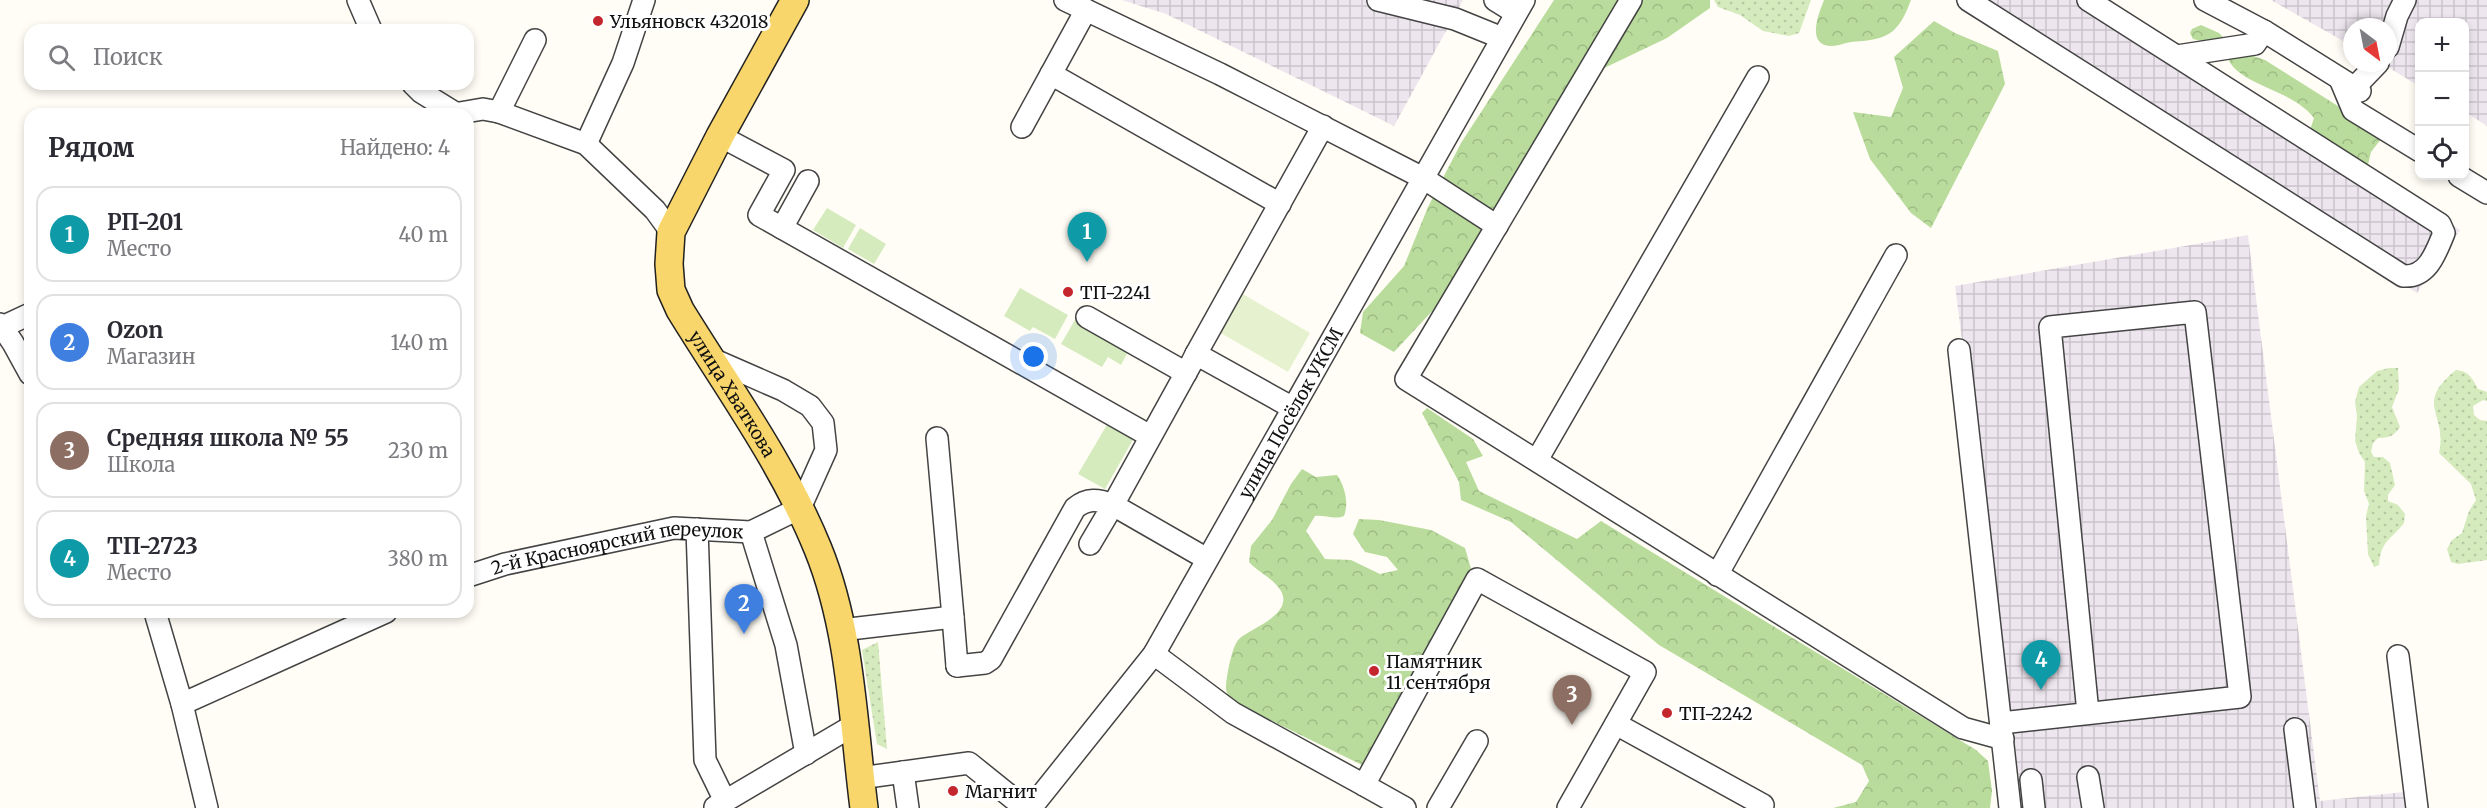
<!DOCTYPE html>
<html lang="ru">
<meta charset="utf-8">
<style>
:root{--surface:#fff;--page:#f7f7f7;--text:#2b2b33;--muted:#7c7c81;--line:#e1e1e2;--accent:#c4262e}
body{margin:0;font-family:Merriweather,serif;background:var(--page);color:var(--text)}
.controls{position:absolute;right:18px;top:18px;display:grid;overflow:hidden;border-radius:12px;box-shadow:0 3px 9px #0003}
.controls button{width:54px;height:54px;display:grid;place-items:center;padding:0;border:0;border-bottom:2px solid var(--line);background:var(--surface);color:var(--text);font:30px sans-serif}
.compass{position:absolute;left:2343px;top:18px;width:54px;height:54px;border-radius:50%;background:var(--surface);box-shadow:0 3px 9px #0003;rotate:148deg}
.you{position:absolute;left:1034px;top:357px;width:21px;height:21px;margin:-15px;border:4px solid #fff;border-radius:50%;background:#1a73e8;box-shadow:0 0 0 9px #1a73e833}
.badge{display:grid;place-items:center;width:39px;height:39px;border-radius:50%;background:var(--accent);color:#fff;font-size:20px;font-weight:700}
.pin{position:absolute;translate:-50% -50px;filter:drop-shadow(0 2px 3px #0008)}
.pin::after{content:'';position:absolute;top:32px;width:21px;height:18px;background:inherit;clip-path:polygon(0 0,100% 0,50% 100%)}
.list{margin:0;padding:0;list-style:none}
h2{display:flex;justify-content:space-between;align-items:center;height:78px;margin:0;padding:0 24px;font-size:26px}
h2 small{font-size:20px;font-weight:400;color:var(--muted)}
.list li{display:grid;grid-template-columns:39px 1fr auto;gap:18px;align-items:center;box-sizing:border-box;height:96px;margin:0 12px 12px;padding:0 12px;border:2px solid var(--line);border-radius:18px}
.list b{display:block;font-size:22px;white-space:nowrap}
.list p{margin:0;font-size:20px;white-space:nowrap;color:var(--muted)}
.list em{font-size:20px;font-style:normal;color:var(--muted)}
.icon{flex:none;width:33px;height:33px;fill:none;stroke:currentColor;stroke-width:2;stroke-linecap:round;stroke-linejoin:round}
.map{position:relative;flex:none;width:2487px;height:808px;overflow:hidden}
.search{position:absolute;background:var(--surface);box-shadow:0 3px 9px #0003;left:24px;top:24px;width:450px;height:66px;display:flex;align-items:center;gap:15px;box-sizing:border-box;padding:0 21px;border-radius:18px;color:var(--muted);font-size:22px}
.panel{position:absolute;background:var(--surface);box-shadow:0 3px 9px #0003;left:24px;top:108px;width:450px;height:510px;border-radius:18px}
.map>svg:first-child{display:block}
</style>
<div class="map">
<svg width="2487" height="808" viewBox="0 0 2487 808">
<defs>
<pattern id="industrial-grid" width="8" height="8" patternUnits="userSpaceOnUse" patternTransform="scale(1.5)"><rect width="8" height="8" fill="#eee6ef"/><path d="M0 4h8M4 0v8" fill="none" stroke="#cbc4cc"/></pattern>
<pattern id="grass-dots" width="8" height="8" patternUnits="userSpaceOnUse" patternTransform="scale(1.5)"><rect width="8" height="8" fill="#d5ebbd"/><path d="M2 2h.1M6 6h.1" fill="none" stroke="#b6c8a1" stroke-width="1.8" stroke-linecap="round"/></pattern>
<pattern id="forest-crowns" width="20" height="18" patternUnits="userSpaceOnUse" patternTransform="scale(1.5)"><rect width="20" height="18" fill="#b9dc9c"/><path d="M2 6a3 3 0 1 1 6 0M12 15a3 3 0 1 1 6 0" fill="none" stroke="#9ebc85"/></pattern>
</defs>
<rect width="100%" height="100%" fill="#fffdf5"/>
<path fill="url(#industrial-grid)" d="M 1122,0 L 1463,0 L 1394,126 L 1166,14 Z
M 1954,0 L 2099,0 L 2460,230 L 2417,293 Z
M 2271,0 L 2487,0 L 2487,126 L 2465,112 L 2464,22 L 2420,22 L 2419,86 L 2381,63 L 2388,63 L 2388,27 L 2352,27 L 2352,46 Z
M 2248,235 L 2320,801 L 2413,791 L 2415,808 L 2023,808 L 1955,286 Z"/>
<path fill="url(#grass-dots)" d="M 1714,0 L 1811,0 L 1799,33 L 1789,36 L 1763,31 L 1740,15 L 1718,7 Z
M 2389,368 L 2398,368 L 2399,389 L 2392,407 L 2400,427 C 2394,436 2389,438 2378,438 L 2373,443 L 2371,452 L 2374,457 L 2383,457 L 2390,463 L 2395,485 L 2388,495 L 2388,501 L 2398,505 L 2405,514 L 2404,523 C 2391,540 2381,540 2379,565 L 2374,567 L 2368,554 L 2366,516 L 2369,504 L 2364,491 L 2365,462 L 2359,453 L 2355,441 L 2357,416 L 2355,402 L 2359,387 L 2377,371 Z
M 2456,370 C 2469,371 2472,378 2478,389 L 2487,392 L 2487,401 L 2483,400 L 2473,406 L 2474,415 L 2480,420 L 2487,421 L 2487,560 L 2458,564 L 2451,562 L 2447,549 L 2452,540 L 2462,533 L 2469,511 L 2476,500 L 2471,484 L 2439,453 C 2448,413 2413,405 2456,370 Z
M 878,642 L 887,749 L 877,744 L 862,650 Z"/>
<path fill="url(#forest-crowns)" d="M 1554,0 L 1710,0 L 1710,8 L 1667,38 L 1598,71 L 1464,277 L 1394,352 L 1360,333 L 1363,312 L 1404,266 L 1428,207 L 1461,143 Z
M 1824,0 L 1911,0 C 1907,10 1903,21 1895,29 C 1884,40 1866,41 1851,42 C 1844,43 1838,46 1832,46 C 1805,46 1819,13 1824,0 Z
M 1934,21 L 1955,33 L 1998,51 L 2005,84 L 1931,228 L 1911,213 L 1870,159 L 1853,112 L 1891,117 L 1903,88 L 1894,57 Z
M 2201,25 L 2219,33 L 2225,39 L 2206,42 L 2193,39 L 2190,33 L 2192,29 Z
M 2242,52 L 2265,60 L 2368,125 L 2381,139 L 2371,152 L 2367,169 L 2310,130 L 2314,118 C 2293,90 2243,86 2229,61 L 2230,57 Z
M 1427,408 L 1473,439 L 1483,456 L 1466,462 L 1479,491 L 1577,539 L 1601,521 L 1976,750 L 1988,761 L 1992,791 L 1990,808 L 1833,808 L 1856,802 L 1869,781 L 1862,765 L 1659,645 L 1511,522 L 1461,500 L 1459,482 L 1422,413 Z
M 1302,469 L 1316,477 L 1337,475 C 1345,486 1349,504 1344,516 C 1335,520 1325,515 1315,516 L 1306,531 L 1325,559 L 1351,560 L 1380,574 L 1398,570 L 1387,557 L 1365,552 L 1353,534 L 1359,519 L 1379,520 L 1431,530 L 1465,548 L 1474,579 L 1375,758 L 1362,765 L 1231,701 C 1229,697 1226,692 1226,688 C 1226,678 1232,645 1239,639 C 1250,628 1294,615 1281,591 C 1273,578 1259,573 1249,562 L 1251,546 L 1272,520 L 1291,484 Z"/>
<path fill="#d5ebbd" d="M 827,208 L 856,225 L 843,248 L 813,230 Z
M 860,228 L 886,244 L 874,264 L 848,249 Z
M 1020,288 L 1068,315 L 1055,339 L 1033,327 L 1030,331 L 1004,316 Z
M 1076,318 L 1130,348 L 1121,365 L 1108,357 L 1102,367 L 1061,344 Z
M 1108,423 L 1134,438 L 1105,489 L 1078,474 Z"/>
<path fill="#e6f2cf" d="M 1241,293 L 1310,333 L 1288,372 L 1219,332 Z"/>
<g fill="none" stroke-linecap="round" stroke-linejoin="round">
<defs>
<g id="minor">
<path d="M 358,0 L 371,30"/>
<path d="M 1065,0 L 1220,74 L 1423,178 L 1497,226"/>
<path d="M 1378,0 L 1455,19 L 1502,38"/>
<path d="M 1495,0 L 1516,13"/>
<path d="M 1631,0 L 1406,379 L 1963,728 L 2003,739"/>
<path d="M 1968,0 L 2403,276 C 2428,278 2436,252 2444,233 L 2440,224 L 2088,0"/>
<path d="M 2205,0 L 2264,31 L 2360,91"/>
<path d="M 1086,10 L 1051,74 L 1280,204"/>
<path d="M 2388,47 L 2397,16 L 2405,0"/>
<path d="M 2177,56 L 2255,44 L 2264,31"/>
<path d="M 2340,79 L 2353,110 L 2420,151"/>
<path d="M 413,84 L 421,92 L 455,113"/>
<path d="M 2354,88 L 2378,63"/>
<path d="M 499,112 L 535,40"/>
<path d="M 454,114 L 483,109 L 499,112 L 586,144 L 655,210 L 671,232"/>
<path d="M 1022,127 L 1051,74"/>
<path d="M 720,136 L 784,170 L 759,215 L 1150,436"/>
<path d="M 586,144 L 623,63 L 644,0"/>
<path d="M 2459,176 L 2487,193"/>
<path d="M 782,228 L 808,181"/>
<path d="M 1087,317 L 1186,373"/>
<path d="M 0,324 L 13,343 L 30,374"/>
<path d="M 0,328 L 30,314"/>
<path d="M 1959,350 L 2010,808"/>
<path d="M 1196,354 L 1323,126"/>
<path d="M 1537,460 L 1758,77"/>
<path d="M 697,529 L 705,760 L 725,801"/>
<path d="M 751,532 L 786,645 L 806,754"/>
<path d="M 1207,559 L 1113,505 L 1192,362 L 1196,354 L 1293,408"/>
<path d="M 1717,575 L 1896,255"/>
<path id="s1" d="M 468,576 L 505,564 L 674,528 L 751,532 L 800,508 L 826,450 L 823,423 L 810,406 L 783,390 L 710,358"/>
<path d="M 155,612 L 182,704 L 207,808"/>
<path d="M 953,617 L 957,666 L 959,665"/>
<path d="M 841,630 L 953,617 L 937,438"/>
<path d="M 1154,654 L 1233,713 L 1364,785 L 1477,579 L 1645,672 L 1568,808"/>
<path d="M 2398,656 L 2417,808"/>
<path d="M 957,666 L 985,663 L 991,659 L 1075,508 C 1087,498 1098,499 1113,505 L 1090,544"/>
<path d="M 182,704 L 386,612"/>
<path d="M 2001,723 L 2240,697 L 2195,312 L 2050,327 L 2088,713"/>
<path d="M 1616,724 L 1763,805"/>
<path d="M 2295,729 L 2305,808"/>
<path d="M 903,772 L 908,808"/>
<path d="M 2088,777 L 2093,808"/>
<path d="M 860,778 L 969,763 L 1025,808"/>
<path d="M 2031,780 L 2034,808"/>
<path d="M 1364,785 L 1405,808"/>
<path d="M 715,807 L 854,725"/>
<path id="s2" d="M 1031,808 L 1154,654 L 1524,0"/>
<path d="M 1438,808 L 1477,741"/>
</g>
<g id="major">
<path id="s3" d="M 795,0 L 720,136 L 671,232 L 669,264 L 671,290 L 680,310 C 728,388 784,465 818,549 C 851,630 853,722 864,808"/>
</g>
</defs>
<use href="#minor" stroke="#444" stroke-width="24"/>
<use href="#major" stroke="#222" stroke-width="30"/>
<use href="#minor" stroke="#fff" stroke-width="21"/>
<use href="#major" stroke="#f9d66b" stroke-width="27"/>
</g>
<g fill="#c4262e" stroke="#fff" stroke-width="2">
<circle cx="598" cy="21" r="6"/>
<circle cx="1068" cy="292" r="6"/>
<circle cx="1374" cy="671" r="6"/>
<circle cx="1667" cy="713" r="6"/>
<circle cx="953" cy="791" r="6"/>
</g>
<g text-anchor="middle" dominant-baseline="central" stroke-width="6" stroke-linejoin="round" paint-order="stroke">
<g font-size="18" fill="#111" stroke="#fff" text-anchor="start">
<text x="610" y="21">Ульяновск 432018</text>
<text x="1080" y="292">ТП-2241</text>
<text x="1386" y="661">Памятник<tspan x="1386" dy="21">11 сентября</tspan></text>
<text x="1679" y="713">ТП-2242</text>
<text x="965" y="791">Магнит</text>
</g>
<g font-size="18" fill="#111" stroke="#fff">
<text stroke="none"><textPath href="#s3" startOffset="442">улица Хваткова</textPath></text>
<text stroke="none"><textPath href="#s2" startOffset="474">улица Посёлок УКСМ</textPath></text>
<text stroke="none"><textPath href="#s1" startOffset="153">2-й Красноярский переулок</textPath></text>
</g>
</g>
</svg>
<div class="controls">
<button>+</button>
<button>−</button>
<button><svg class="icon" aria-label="locate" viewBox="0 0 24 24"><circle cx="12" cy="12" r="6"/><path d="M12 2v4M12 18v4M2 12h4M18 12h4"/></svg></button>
</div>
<svg class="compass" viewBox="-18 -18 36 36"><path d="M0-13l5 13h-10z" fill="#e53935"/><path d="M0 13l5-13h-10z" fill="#7c7c81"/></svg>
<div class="you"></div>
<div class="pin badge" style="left:1087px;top:262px;background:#0f9aa8">1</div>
<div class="pin badge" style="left:744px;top:634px;background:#3f7fe0">2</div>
<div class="pin badge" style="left:1572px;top:725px;background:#8d6e63">3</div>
<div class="pin badge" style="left:2041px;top:690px;background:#0f9aa8">4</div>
<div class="search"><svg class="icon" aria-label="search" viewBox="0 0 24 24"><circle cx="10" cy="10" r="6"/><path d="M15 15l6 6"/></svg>Поиск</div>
<section class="panel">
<h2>Рядом<small>Найдено: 4</small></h2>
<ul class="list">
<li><span class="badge" style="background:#0f9aa8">1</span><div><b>РП-201</b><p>Место</p></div><em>40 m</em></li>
<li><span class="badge" style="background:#3f7fe0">2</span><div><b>Ozon</b><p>Магазин</p></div><em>140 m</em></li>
<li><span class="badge" style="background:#8d6e63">3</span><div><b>Средняя школа № 55</b><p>Школа</p></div><em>230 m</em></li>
<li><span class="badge" style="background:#0f9aa8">4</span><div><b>ТП-2723</b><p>Место</p></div><em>380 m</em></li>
</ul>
</section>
</div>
